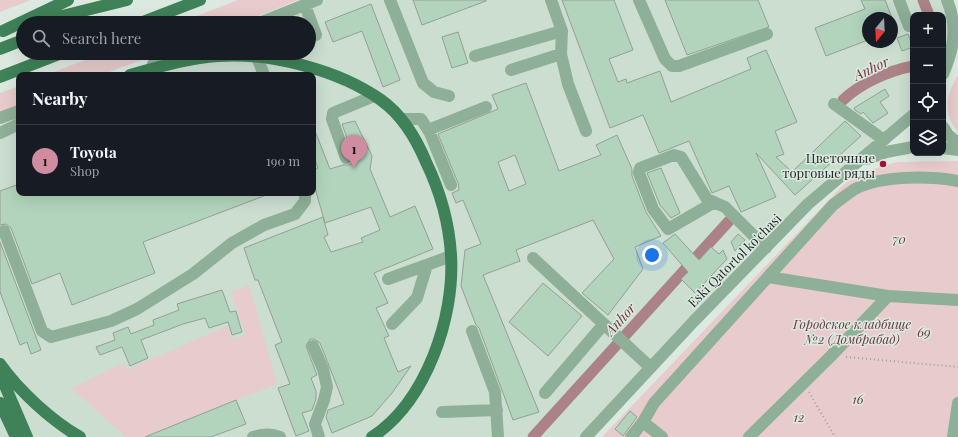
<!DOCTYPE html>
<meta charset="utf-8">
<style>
:root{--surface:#171b24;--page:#242831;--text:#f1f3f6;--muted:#9ea1a6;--line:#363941;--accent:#d08ca1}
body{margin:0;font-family:"Playfair Display",serif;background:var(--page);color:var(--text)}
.controls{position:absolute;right:12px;top:12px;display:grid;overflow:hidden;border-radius:8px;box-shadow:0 4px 16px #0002}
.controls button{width:36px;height:36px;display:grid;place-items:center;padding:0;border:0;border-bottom:1px solid var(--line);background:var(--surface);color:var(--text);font:20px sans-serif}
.compass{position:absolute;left:862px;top:12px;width:36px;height:36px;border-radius:50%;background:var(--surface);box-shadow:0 4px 16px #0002;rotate:198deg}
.you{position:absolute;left:652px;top:255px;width:14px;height:14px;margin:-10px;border:3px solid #fff;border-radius:50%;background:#1a73e8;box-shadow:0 0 0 6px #1a73e833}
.badge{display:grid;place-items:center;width:26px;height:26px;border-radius:50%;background:var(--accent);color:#111;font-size:13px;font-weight:700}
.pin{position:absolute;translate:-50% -33px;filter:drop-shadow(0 1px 2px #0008)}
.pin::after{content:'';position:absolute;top:21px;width:14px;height:12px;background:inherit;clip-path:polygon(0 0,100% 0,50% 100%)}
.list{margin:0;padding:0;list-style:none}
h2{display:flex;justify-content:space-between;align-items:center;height:52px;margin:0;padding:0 16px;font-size:17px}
h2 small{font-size:13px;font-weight:400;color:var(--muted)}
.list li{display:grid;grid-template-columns:26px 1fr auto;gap:12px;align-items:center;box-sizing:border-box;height:72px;padding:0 16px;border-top:1px solid var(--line)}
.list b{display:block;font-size:15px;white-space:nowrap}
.list p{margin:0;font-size:13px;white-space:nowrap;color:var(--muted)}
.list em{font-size:13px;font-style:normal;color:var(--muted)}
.icon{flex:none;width:22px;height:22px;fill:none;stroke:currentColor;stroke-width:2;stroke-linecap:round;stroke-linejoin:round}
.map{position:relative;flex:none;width:958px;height:437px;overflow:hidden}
.search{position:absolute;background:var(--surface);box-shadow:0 4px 16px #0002;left:16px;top:16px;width:300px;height:44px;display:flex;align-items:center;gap:10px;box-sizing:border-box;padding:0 14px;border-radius:22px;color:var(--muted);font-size:15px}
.panel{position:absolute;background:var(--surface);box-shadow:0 4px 16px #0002;left:16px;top:72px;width:300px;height:124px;border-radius:8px}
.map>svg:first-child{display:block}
</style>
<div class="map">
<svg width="958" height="437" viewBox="0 0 958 437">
<rect width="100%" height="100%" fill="#dce9e0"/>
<path fill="#cbded0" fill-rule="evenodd" d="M 317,0 L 947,0 L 952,12 L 943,74 L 943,15 L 913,15 L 913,115 L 853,165 L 586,437 L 0,437 L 0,133 L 19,124 L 19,193 L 313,193 L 313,75 L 126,75 L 182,53 L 309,53 L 309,23 L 259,23 ZM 868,18 L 892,18 L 892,42 L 868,42 Z"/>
<path fill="#e8cbcc" d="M 0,0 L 31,0 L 0,12 Z
M 238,0 L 298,0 L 240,23 L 179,23 Z
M 103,53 L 161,53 L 101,75 L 46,75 Z
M 958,75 L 958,132 C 942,111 946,96 958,75 Z
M 19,86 L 19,105 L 0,113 L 0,93 Z
M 958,161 L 958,437 L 602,437 L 844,184 L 870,170 L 897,162 Z
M 249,285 L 277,384 L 143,437 L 126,437 L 71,388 L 124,363 L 127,370 L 227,326 L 232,339 L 246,335 L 231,292 Z"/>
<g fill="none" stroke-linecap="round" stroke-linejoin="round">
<path stroke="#ab8285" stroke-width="11" d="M 923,0 L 929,15
M 843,100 C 861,83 888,71 913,66
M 533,437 L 729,221"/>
</g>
<path fill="#b2d4bc" stroke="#939f96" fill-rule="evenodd" d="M 413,0 L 486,0 L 486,1 L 422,25 Z
M 562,0 L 614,0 L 633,50 L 609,59 L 618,82 L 626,79 L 627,83 L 660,71 L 671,102 L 751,69 L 747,58 L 766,50 L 797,122 L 775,131 L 784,154 L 776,157 L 792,172 L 845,121 L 861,136 L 795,195 L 756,153 L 776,197 L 741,212 L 729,186 L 712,193 L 689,141 L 659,153 L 643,115 L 610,128 Z
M 665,0 L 758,0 L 769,27 L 687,55 Z
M 861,0 L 885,0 L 892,18 L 868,18 L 868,40 L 826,56 L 815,28 L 865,9 Z
M 371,4 L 400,80 L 383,87 L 362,31 L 333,42 L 325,22 Z
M 458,32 L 468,63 L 452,68 L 442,37 Z
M 908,34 L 913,47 L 902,51 L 897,38 Z
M 526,83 L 559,171 L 601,155 L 596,145 L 617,135 L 632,169 L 632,176 L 646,212 L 661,236 L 635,247 L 643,269 L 608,315 L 582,293 L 614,259 L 593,220 L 516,250 L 520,261 L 483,275 L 539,412 L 513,420 L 479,328 L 476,325 L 461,286 L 465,250 L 481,244 L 463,200 L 456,203 L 452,193 L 459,190 L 458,183 L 438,134 L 498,109 L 492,95 ZM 515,155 L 526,184 L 509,191 L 498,162 Z
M 885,89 L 889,96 L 880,102 L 888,113 L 873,123 L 863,112 L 861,114 L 855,110 L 854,108 Z
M 355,121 L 372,156 L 370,169 L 390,217 L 415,206 L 433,249 L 374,273 L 388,303 L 376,308 L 389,336 L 384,338 L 398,372 L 411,366 L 392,393 L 372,416 L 332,433 L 326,417 L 328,410 L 344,404 L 320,343 L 314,339 L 310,339 L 306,346 L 317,375 L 311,378 L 316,391 L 316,399 L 312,410 L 302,413 L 309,431 L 296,436 L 278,388 L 290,384 L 275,345 L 282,342 L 258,280 L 255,280 L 244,248 L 323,217 L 328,235 L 324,237 L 331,252 L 363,242 L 361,238 L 380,230 L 371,207 L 325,223 L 313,181 L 313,170 L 318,168 L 313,154 L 313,126 L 330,169 L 343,165 L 349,165 L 355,161 L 342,124 Z
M 661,168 L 680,213 L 671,218 L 660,205 L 647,173 Z
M 19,184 L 19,193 L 269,194 L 143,242 L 155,273 L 72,305 L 60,273 L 32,284 L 11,228 L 6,224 L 0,225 L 0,191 Z
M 675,234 L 699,260 L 711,247 L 719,254 L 723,250 L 727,259 L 695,293 L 681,279 L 688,272 L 663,243 Z
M 738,234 L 745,240 L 735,251 L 731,242 Z
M 0,242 L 41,350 L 31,354 L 27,342 L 20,345 L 0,292 Z
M 543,283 L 582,316 L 548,356 L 509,322 Z
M 222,290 L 230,312 L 236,311 L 242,332 L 232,335 L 228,322 L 209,328 L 205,318 L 183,324 L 141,340 L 148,358 L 130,366 L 122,347 L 100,355 L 96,347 L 115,340 L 113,333 L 128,327 L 131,334 L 154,325 L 153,320 L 179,310 L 177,304 Z
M 236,400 L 246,424 L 211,437 L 145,437 Z
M 630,411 L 637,417 L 623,436 L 615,429 Z"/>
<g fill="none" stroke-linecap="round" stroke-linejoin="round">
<path stroke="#99a39c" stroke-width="2" stroke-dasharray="1 3" stroke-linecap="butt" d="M 846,357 L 958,367
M 809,392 L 835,437"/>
<path stroke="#8eaf98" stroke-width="12" d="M 390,0 L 423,83 L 434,92 L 449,96
M 551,0 L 562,31 L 561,54 L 568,84 L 586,131
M 639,0 L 665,59 L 672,66 L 679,66 L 767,34
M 899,0 L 909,26
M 305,5 L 316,35
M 259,23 L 317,0
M 475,56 L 562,31
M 257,57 L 264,75
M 153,64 L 182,53
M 511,70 L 561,54
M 943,74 C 954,49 958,26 947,0
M 834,104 L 884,140
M 0,118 L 19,111
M 401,119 L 421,119 L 430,133 L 451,185
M 943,127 L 948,135 L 958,143
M 428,130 L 486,107
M 0,133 L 19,124
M 943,148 L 958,150
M 346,158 L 332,119 L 333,113 L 374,96
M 867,159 L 886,152 L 913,147
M 713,203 L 668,229 L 653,209 L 639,173 L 640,168 L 674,155 L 681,157 L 707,199 L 725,207 L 766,248
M 4,231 L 42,331 L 51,337 L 111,321 L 137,309 L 193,274 L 232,243 L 264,225 L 295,214 L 305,201 L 305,193
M 533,258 L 650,367
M 768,277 L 888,296 L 958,300
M 388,279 L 451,256
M 392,324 L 417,298 L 427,265
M 472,331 L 495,392 L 498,437
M 313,346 L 323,369 L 327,387 L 324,400 L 315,424 L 319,437
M 545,393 L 604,324
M 442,412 L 497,410
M 643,422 L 662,437
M 253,437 C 262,434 271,433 280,437
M 586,437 L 694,321 L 808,204 L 913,115
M 631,437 L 643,422 L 654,403 L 833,205 C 840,200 847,194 855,189 C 882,175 929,176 958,181
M 749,437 L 831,356 L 888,296
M 953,437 L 958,403"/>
<path stroke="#3f8158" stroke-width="12" d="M 34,23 L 127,0
M 140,23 L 200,0
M 3,31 L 68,0
M 0,49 L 23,40
M 130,75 C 159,67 188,58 218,56 C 269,52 339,70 381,100 C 402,115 416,138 426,162 C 440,191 449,222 451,255 C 455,317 426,402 372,437
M 0,77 L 62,53
M 0,364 C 19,391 52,421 80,437
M 0,374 L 27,437
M 0,403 L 16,437"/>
</g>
<circle fill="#a70f3a" stroke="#dce9e0" stroke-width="1.5" cx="883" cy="164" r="4"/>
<g text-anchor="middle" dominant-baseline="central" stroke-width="3" stroke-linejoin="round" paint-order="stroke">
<g font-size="13" fill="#272c28" stroke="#dce9e0" text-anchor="end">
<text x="875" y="157">Цветочные<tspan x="875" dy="15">торговые ряды</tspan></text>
</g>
<g font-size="13" font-style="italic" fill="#723940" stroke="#dce9e0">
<text x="899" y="238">70</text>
<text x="852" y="323">Городское кладбище<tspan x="852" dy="15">№2 (Домбрабад)</tspan></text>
<text x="924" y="331">69</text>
<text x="858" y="398">16</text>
<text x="799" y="416">12</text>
</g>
<g font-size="13" fill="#272c28" stroke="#dce9e0">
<text transform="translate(734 260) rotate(-45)">Eski Qatortol ko'chasi</text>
</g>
<g font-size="14" font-style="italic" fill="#743b41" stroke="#dce9e0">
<text transform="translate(871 68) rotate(-25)">Anhor</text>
<text transform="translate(620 319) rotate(-48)">Anhor</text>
</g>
</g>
</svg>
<div class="controls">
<button>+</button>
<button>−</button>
<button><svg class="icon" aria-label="locate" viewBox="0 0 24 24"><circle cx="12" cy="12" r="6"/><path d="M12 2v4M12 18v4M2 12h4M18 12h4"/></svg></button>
<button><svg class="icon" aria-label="layers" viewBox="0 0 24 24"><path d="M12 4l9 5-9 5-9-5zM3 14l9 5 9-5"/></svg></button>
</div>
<svg class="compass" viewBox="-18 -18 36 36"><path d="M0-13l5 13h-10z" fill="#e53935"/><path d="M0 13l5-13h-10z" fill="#9ea1a6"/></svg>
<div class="you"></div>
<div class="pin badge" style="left:354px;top:168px">1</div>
<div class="search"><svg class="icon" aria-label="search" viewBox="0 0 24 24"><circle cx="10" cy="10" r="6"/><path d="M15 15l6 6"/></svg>Search here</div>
<section class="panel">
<h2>Nearby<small></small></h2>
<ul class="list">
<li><span class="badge">1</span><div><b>Toyota</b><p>Shop</p></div><em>190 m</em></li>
</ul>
</section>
</div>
